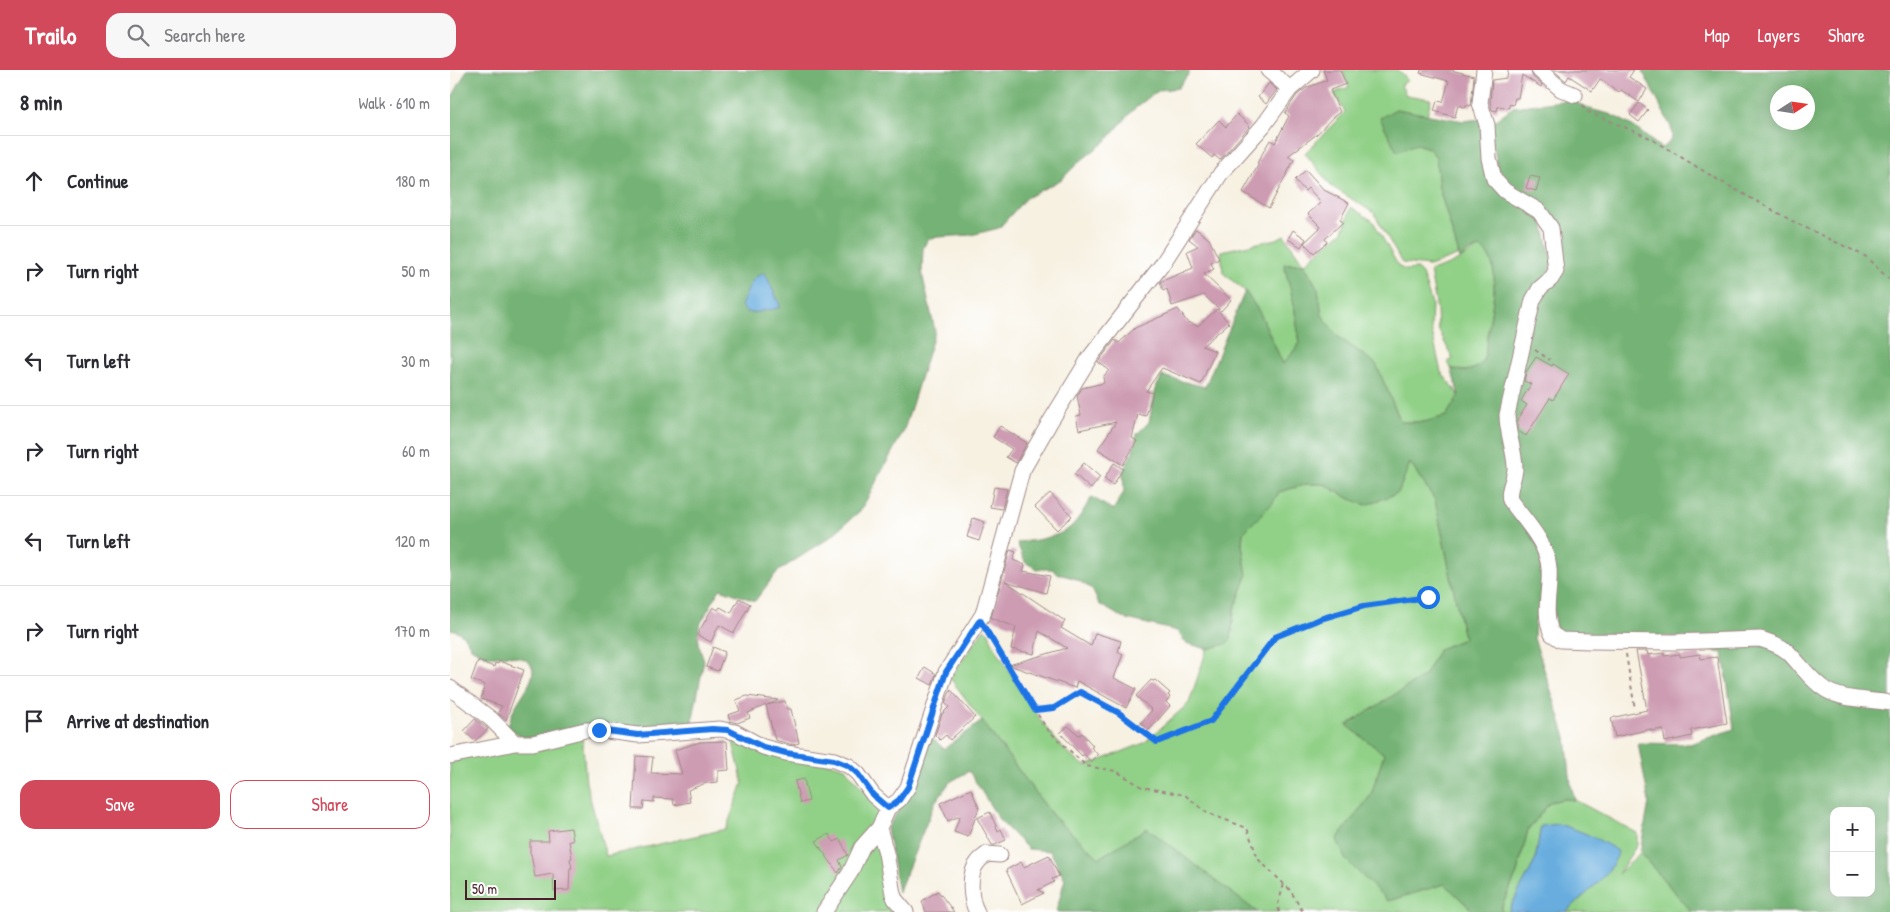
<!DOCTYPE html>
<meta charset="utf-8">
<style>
:root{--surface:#fff;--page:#f7f7f7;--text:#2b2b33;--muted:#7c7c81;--line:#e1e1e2;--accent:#d1495b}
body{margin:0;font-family:"Patrick Hand",sans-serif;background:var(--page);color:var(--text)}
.controls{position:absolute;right:15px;bottom:15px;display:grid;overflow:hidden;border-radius:10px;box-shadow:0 5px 20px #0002}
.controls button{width:45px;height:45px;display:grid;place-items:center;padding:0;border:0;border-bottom:1px solid var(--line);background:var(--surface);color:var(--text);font:25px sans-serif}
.compass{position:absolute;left:1320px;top:15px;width:45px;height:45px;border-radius:50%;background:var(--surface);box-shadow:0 5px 20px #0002;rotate:78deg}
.scale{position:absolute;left:15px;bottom:12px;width:91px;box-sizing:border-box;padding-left:5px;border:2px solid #4a1f2b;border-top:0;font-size:14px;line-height:18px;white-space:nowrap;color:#4a1f2b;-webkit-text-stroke:4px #fff;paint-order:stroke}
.stop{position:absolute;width:15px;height:15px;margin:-11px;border:4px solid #1a73e8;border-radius:50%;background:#fff}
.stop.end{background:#1a73e8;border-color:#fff;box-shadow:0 1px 5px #0008}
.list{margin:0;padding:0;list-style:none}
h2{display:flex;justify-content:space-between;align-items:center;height:65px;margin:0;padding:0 20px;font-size:21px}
h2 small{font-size:16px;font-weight:400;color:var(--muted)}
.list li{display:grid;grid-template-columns:32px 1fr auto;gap:15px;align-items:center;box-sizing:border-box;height:90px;padding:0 20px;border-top:1px solid var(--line)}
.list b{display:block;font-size:19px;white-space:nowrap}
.list em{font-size:16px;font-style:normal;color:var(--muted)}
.actions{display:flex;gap:10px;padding:15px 20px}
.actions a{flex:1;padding:11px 0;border:1px solid var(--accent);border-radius:15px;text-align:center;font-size:18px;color:var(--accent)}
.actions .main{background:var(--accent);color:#fff}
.icon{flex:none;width:28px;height:28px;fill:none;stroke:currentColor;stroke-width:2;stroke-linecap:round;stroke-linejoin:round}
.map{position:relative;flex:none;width:1440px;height:842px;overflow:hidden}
header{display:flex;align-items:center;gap:30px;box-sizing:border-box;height:70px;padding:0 25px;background:var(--accent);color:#fff}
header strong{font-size:24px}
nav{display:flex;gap:28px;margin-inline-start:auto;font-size:18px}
.search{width:350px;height:45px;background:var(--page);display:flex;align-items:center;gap:12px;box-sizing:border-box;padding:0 18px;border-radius:15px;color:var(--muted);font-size:19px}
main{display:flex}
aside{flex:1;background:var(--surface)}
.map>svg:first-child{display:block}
</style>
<header>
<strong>Trailo</strong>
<div class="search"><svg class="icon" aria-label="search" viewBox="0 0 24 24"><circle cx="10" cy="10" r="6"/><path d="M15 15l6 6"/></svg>Search here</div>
<nav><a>Map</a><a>Layers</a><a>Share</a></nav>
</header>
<main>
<aside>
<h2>8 min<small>Walk · 610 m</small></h2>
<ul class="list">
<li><svg class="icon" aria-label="ahead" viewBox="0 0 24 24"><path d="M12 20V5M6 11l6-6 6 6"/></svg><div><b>Continue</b></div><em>180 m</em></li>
<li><svg class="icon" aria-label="right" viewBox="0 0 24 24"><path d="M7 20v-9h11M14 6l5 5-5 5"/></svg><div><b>Turn right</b></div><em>50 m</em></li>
<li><svg class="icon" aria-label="left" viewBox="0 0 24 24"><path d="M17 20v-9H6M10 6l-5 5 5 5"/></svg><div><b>Turn left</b></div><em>30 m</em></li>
<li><svg class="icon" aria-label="right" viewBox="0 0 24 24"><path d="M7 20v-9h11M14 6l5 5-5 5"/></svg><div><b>Turn right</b></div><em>60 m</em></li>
<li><svg class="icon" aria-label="left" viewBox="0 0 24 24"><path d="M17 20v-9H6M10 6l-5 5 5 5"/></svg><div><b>Turn left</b></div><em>120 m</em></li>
<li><svg class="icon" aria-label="right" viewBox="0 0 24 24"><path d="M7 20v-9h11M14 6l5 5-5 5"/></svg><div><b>Turn right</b></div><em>170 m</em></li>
<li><svg class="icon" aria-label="arrive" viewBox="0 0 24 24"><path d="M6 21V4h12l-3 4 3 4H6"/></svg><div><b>Arrive at destination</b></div></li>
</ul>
<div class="actions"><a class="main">Save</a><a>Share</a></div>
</aside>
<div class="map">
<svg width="1440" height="842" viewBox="0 0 1440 842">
<rect width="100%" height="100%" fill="#fff"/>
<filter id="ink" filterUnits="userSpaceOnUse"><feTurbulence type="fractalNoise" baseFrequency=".02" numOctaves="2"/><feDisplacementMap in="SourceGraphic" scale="10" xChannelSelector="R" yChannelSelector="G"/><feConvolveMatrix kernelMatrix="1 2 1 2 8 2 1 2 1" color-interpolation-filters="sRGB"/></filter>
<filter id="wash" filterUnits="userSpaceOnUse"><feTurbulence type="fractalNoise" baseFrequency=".0096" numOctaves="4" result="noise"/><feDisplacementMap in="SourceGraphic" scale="20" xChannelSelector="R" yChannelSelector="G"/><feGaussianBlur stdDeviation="1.12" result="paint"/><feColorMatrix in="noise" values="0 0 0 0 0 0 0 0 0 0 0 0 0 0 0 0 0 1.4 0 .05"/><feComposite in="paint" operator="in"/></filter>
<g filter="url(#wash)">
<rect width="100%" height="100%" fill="#f7f1e2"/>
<path fill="#91d087" stroke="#6e7859" d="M 892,0 L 948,0 L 958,10 L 951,15 L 956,25 L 981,29 L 977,45 L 946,39 L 930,49 L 966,74 L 979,78 L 986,87 L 989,118 L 1009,185 L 979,196 L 952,193 L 924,143 L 881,116 L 855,83 L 895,42 L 884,23 L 899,17 Z
M 901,137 L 923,151 L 949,197 L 956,200 L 967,199 L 972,204 L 982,234 L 981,258 L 991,302 L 1009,325 L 996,346 L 974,352 L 951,352 L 926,294 L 887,266 L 872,245 L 868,219 L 854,194 L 834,194 L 843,230 L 850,273 L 833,294 L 810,243 L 795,221 L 773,203 L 771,181 L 827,169 L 834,165 L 854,194 L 893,161 Z
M 1030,178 C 1054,190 1041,241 1038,262 C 1036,270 1037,284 1032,292 C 1025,302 1011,302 1001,298 L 998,292 L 1003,289 L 988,259 L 987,240 L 980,201 C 990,198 1001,195 1010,189 C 1017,185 1022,181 1030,178 Z
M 960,393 L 985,430 L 1014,569 L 989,579 L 974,606 L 897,655 L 934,684 L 921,725 L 887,769 L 937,831 L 995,814 L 1024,842 L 807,842 L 756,804 L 649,788 L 603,746 L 500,608 L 534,559 L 539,562 L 542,572 C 562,605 603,681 636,696 L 694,673 L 739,633 L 757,579 L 775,574 L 781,569 L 784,540 L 797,506 L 792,474 L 793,463 L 822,434 L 829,422 L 857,414 L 874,414 L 900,429 L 948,423 Z
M 132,663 L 136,713 L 156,786 L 276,759 L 293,713 L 281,664 L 395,698 L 431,741 L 371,842 L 0,842 L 0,689 Z
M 1115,729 L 1125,730 L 1187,763 L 1187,775 L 1168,804 L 1190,783 L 1242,842 L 1116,842 L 1151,809 L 1091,756 L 1085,791 L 1060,838 L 1059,842 L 1051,842 L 1052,836 L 1067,803 L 1078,760 L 1100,732 Z
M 425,766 L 448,838 L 442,842 L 376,842 Z"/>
<path fill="#74b274" stroke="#5f6850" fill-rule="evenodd" d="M 17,0 L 738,0 L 740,2 L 728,18 L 710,20 L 702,25 L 684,39 L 656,71 L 629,92 L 612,109 L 576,128 L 549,158 L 521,165 L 488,167 L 478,169 L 473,178 L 472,203 L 485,261 L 454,360 L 411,440 L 379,468 L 327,502 L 305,531 L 270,519 L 249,556 L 248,573 L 254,590 L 242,653 L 235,657 L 82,668 L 71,666 L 57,657 C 60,651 61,645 64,639 C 74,620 102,592 62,586 C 54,584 46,587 39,586 C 33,585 26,581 21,578 C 16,568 12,561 0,559 L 0,31 Z
M 1192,0 L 1440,0 L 1440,629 L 1387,620 L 1365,605 L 1339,578 L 1257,568 L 1105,563 L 1102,506 L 1063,430 L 1060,356 L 1086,229 L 1107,205 L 1104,157 L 1050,113 L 1040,54 L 1063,37 L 1120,30 L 1143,40 L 1159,44 L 1172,50 L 1184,57 L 1211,78 L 1218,74 L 1222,67 L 1221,57 ZM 1328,22 L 1358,22 L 1358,52 L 1328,52 Z
M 946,39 L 1014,51 L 1030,49 L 1036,96 L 1092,148 L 1102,192 L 1062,310 L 1061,397 L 1055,424 L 1091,482 L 1093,532 L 1085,551 L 1084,568 L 1116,667 L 1121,715 L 1125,730 L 1115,729 L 1100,732 L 1078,760 L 1067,803 L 1052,836 L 1051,842 L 1024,842 L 995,814 L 938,831 L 895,789 L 887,769 L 921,725 L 934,684 L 897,655 L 974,606 L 989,579 L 1014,569 L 985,430 L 960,393 L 948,423 L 916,435 L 900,429 L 874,414 L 857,414 L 829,422 L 822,434 L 793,463 L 792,474 L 797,506 L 784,540 L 781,569 L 776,574 L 757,579 L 736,573 L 727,561 L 673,548 L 649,534 L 642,519 L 624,508 L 608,504 L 602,499 L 587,499 L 580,495 L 575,492 L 567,473 C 572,470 579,472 586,470 C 622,463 623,457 642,427 L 663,440 L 674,422 L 673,402 L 683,381 L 687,364 L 699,352 L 706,318 L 712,306 L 755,317 L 795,221 L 810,243 L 833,294 L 850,273 L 843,230 L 834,194 L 854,194 L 868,219 L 872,245 L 887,266 L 926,294 L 951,352 L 974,352 L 996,346 L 1009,325 L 1001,298 C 1011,303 1025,302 1032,292 C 1037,284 1036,270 1038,262 C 1041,241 1054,190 1030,178 L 1018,182 L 1010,189 L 989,118 L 986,87 L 979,78 L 966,74 L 947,82 L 930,48 Z
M 1321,576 L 1368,618 L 1440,636 L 1440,842 L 1242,842 L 1190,783 L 1199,732 L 1188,673 L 1240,674 L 1284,659 L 1273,583 L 1235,577 ZM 1384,741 L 1421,741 L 1421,823 L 1384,823 Z
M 532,651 L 603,746 L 649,788 L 697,758 L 807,842 L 606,842 L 615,809 L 600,781 L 578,779 L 550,751 L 519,701 L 500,712 L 485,732 L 448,823 L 437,758 L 461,721 L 480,666 L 494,679 Z"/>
<path fill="#67adde" stroke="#586684" d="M 315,203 L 330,235 L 329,238 L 301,243 L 295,241 L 291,235 C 299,222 298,207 315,203 Z
M 1108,754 C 1130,760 1149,769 1168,781 C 1167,799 1130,829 1116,842 L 1059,842 L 1060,838 L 1085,791 L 1091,756 Z"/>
<g id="blocks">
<path fill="#cd9cb2" d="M 873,0 L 890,0 L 896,14 L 880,20 L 890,42 L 883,47 L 867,64 L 838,86 L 844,90 L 819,138 L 793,122 L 809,94 L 807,93 L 820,70 L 825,73 L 839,46 L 835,43 L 847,25 L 856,18 L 877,10 Z
M 971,0 L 1001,0 L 1024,6 L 1021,36 L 1016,35 L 1015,37 L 1008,35 L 1005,47 L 984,41 L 987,31 L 993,32 L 999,11 L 970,3 Z
M 1058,0 L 1080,0 L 1083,7 L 1092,15 L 1091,17 L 1072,5 L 1068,28 L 1065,28 L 1063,35 L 1059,34 L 1059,38 L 1048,36 L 1047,41 L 1042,40 L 1040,32 L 1042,10 L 1057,8 Z
M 1103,0 L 1184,0 L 1179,7 L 1197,19 L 1189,32 L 1171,20 L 1169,22 L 1150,9 L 1142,21 L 1119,6 L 1116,11 Z
M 819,13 L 827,20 L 816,34 L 808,27 Z
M 1189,33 L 1198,40 L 1189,52 L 1180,45 Z
M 787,44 L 800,56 L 770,90 L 764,85 L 762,88 L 746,74 L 769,50 L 776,57 Z
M 856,100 L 874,120 L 899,133 L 890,150 L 893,152 L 875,169 L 877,172 L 864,183 L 854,173 L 871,157 L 858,144 L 871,132 L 858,118 L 855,121 L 845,110 Z
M 1080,106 L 1090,108 L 1086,121 L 1076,118 Z
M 746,159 L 759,169 L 769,189 L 761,193 L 764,199 L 754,204 L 781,230 L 771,241 L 754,225 L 722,236 L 717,219 L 713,221 L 710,212 L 743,198 L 737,181 L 748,176 L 739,169 Z
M 843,160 L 856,169 L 851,177 L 838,169 Z
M 728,239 L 737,252 L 748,256 L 767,239 L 779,253 L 752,276 L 765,281 L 751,314 L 712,298 L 696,321 L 703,323 L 696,346 L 688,344 L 682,368 L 687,371 L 673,395 L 648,379 L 666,352 L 629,360 L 626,346 L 631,345 L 627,326 L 632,318 L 654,313 L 653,307 L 659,300 L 648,292 L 665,270 L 669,273 L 685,258 Z
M 1086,287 L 1102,296 L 1103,294 L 1119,304 L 1103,330 L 1100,328 L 1076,366 L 1068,361 L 1067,351 L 1077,335 L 1071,331 L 1081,314 L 1074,311 L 1076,302 Z
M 550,356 L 577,373 L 566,393 L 556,387 L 562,379 L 543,367 Z
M 634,393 L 650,407 L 641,419 L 624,404 Z
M 664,393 L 673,399 L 663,415 L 654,409 Z
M 544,417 L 557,419 L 552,439 L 540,437 Z
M 600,423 L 622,446 L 607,460 L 585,437 Z
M 523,448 L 535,452 L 529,471 L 517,467 Z
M 560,480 L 566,482 L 563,490 L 575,495 L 573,501 L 600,506 L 596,523 L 555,511 L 615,551 L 611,558 L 641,576 L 645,563 L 671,571 L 668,582 L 673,584 L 664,608 L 686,619 L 676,638 L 627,611 L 625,618 L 559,595 L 617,578 L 589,561 L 584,584 L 561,579 L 566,557 L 541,548 Z
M 289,528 L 300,534 L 284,563 L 269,555 L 261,572 L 247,565 L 263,537 L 268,540 L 270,537 L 281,543 Z
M 263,577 L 275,582 L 268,601 L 256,597 Z
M 1186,581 L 1197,581 L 1198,585 L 1214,583 L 1214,586 L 1230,584 L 1230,587 L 1250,584 L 1251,589 L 1267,587 L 1277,653 L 1241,660 L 1242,666 L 1215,672 L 1213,659 L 1201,661 L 1201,659 L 1165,667 L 1161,648 L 1197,640 Z
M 28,591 L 44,597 L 45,593 L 48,594 L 49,591 L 74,600 L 56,650 L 48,643 L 52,636 L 31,629 L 35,615 L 21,610 Z
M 475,597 L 486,604 L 482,615 L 469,608 Z
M 701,610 L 703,611 L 705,610 L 720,623 L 718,625 L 720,627 L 716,632 L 720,636 L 699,660 L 691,653 L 702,640 L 686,626 Z
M 501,620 L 525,647 L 500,670 L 496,665 L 490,670 L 485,665 L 492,644 L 499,637 L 495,633 Z
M 297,626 L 328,630 L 317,635 L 335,631 L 337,639 L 341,639 L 349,673 L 343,675 L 325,670 L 316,635 L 298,643 L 300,648 L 287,653 L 280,651 L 278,645 L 290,641 L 286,630 Z
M 25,649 L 38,659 L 25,671 L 14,661 Z
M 618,656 L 629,665 L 632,663 L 643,676 L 641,677 L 648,685 L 641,692 L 634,684 L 632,686 L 610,663 Z
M 277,671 L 279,700 L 268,701 L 268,712 L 256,713 L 238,720 L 240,732 L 224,735 L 223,729 L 204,728 L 204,732 L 194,731 L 193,739 L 183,739 L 186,686 L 203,687 L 201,703 L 232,704 L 225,680 L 250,672 Z
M 354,709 L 359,731 L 350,733 L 345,711 Z
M 521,719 L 529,738 L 518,767 L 504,762 L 510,746 L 498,751 L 490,733 Z
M 540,742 L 548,761 L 551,759 L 556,770 L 545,775 L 542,775 L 527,748 Z
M 121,758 L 123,771 L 119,771 L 122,788 L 120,789 L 122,798 L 120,798 L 119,820 L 104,821 L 103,804 L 85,807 L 81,784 L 80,784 L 80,771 L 99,771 L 98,761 Z
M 379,764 L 384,772 L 390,769 L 398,785 L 389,790 L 392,797 L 388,803 L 366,771 Z
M 599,785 L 609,806 L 602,809 L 604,812 L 588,820 L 594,823 L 572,834 L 556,800 L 571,792 L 574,797 Z
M 488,821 L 504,842 L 476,842 L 472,831 Z"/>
</g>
</g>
<g filter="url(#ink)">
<use href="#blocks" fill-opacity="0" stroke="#a08886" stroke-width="1"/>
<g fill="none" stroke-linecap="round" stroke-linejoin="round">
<defs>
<path id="minor" d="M 818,0 L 840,19
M 1034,0 L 1030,33 L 1037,55 L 1039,88 L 1044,109 L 1055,121 L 1089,141 L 1101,158 L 1106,201 L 1101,209 L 1090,218 L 1083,230 L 1057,345 C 1057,362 1064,379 1065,396 C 1066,408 1057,418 1060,430 C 1074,450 1097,472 1099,498 C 1101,520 1092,542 1102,564 L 1111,570 L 1140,571 L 1223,572 L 1310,569 C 1320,572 1330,575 1338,582 C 1351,595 1361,611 1376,620 C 1395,631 1419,629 1440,633
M 1089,0 L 1111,19 L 1125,25
M 0,618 L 41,649 L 65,673
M 0,686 L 65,673 L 83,673 L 135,660 L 149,660 L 188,665 L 270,659 L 285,662 L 313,677 L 336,683 L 384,690 L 399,696 L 408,704 L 423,725 L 438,738
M 429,758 L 436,783 L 443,824 L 445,829 L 456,842
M 374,842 L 400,803 L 412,777 L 429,758 L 438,738 L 449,730 L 458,717 L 496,602 L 533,544 L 572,401 L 600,352 L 640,287 L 711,196 L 771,103 L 813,56 L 840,19 L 862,0
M 527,842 C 520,830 518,803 528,792 C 530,789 535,786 537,784 L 550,785"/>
</defs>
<use href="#minor" stroke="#a08886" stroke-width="17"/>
<path stroke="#a08886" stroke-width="2" stroke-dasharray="4 4" stroke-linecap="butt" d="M 1133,35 L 1136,41 L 1198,67 L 1270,111 L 1346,153 L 1415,186 L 1440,210
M 1085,280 L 1100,290
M 539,562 L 572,620 L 597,659 L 636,696 L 666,701 L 692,717 L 735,725 L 757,743 L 797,758 L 808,789 L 840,820 L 853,842
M 1176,584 L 1185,639
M 585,640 L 604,639 L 630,622 L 669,643 L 707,672 L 761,651 L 825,567 L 870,549 L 914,536 L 978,527
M 829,842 L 828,834 L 834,814"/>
<use href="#minor" stroke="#fff" stroke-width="15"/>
</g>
</g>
<g fill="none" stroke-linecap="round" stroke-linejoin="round" filter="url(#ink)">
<path stroke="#1a73e8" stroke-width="6" d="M 149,660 L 188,665 L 262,659 L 278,660 L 313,677 L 336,683 L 384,690 L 399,696 L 408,704 L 423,725 L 438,738 L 449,730 L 458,717 L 496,602 L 530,550 L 585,640 L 604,638 L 630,622 L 669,643 L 707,672 L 761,651 L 825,567 L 870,549 L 914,536 L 978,527"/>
</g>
</svg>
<div class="controls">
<button>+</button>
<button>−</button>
</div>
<svg class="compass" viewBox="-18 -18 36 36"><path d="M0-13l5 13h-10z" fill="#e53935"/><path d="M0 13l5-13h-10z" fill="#7c7c81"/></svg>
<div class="scale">50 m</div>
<div class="stop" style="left:978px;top:527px"></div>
<div class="stop end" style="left:149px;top:660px"></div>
</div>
</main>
